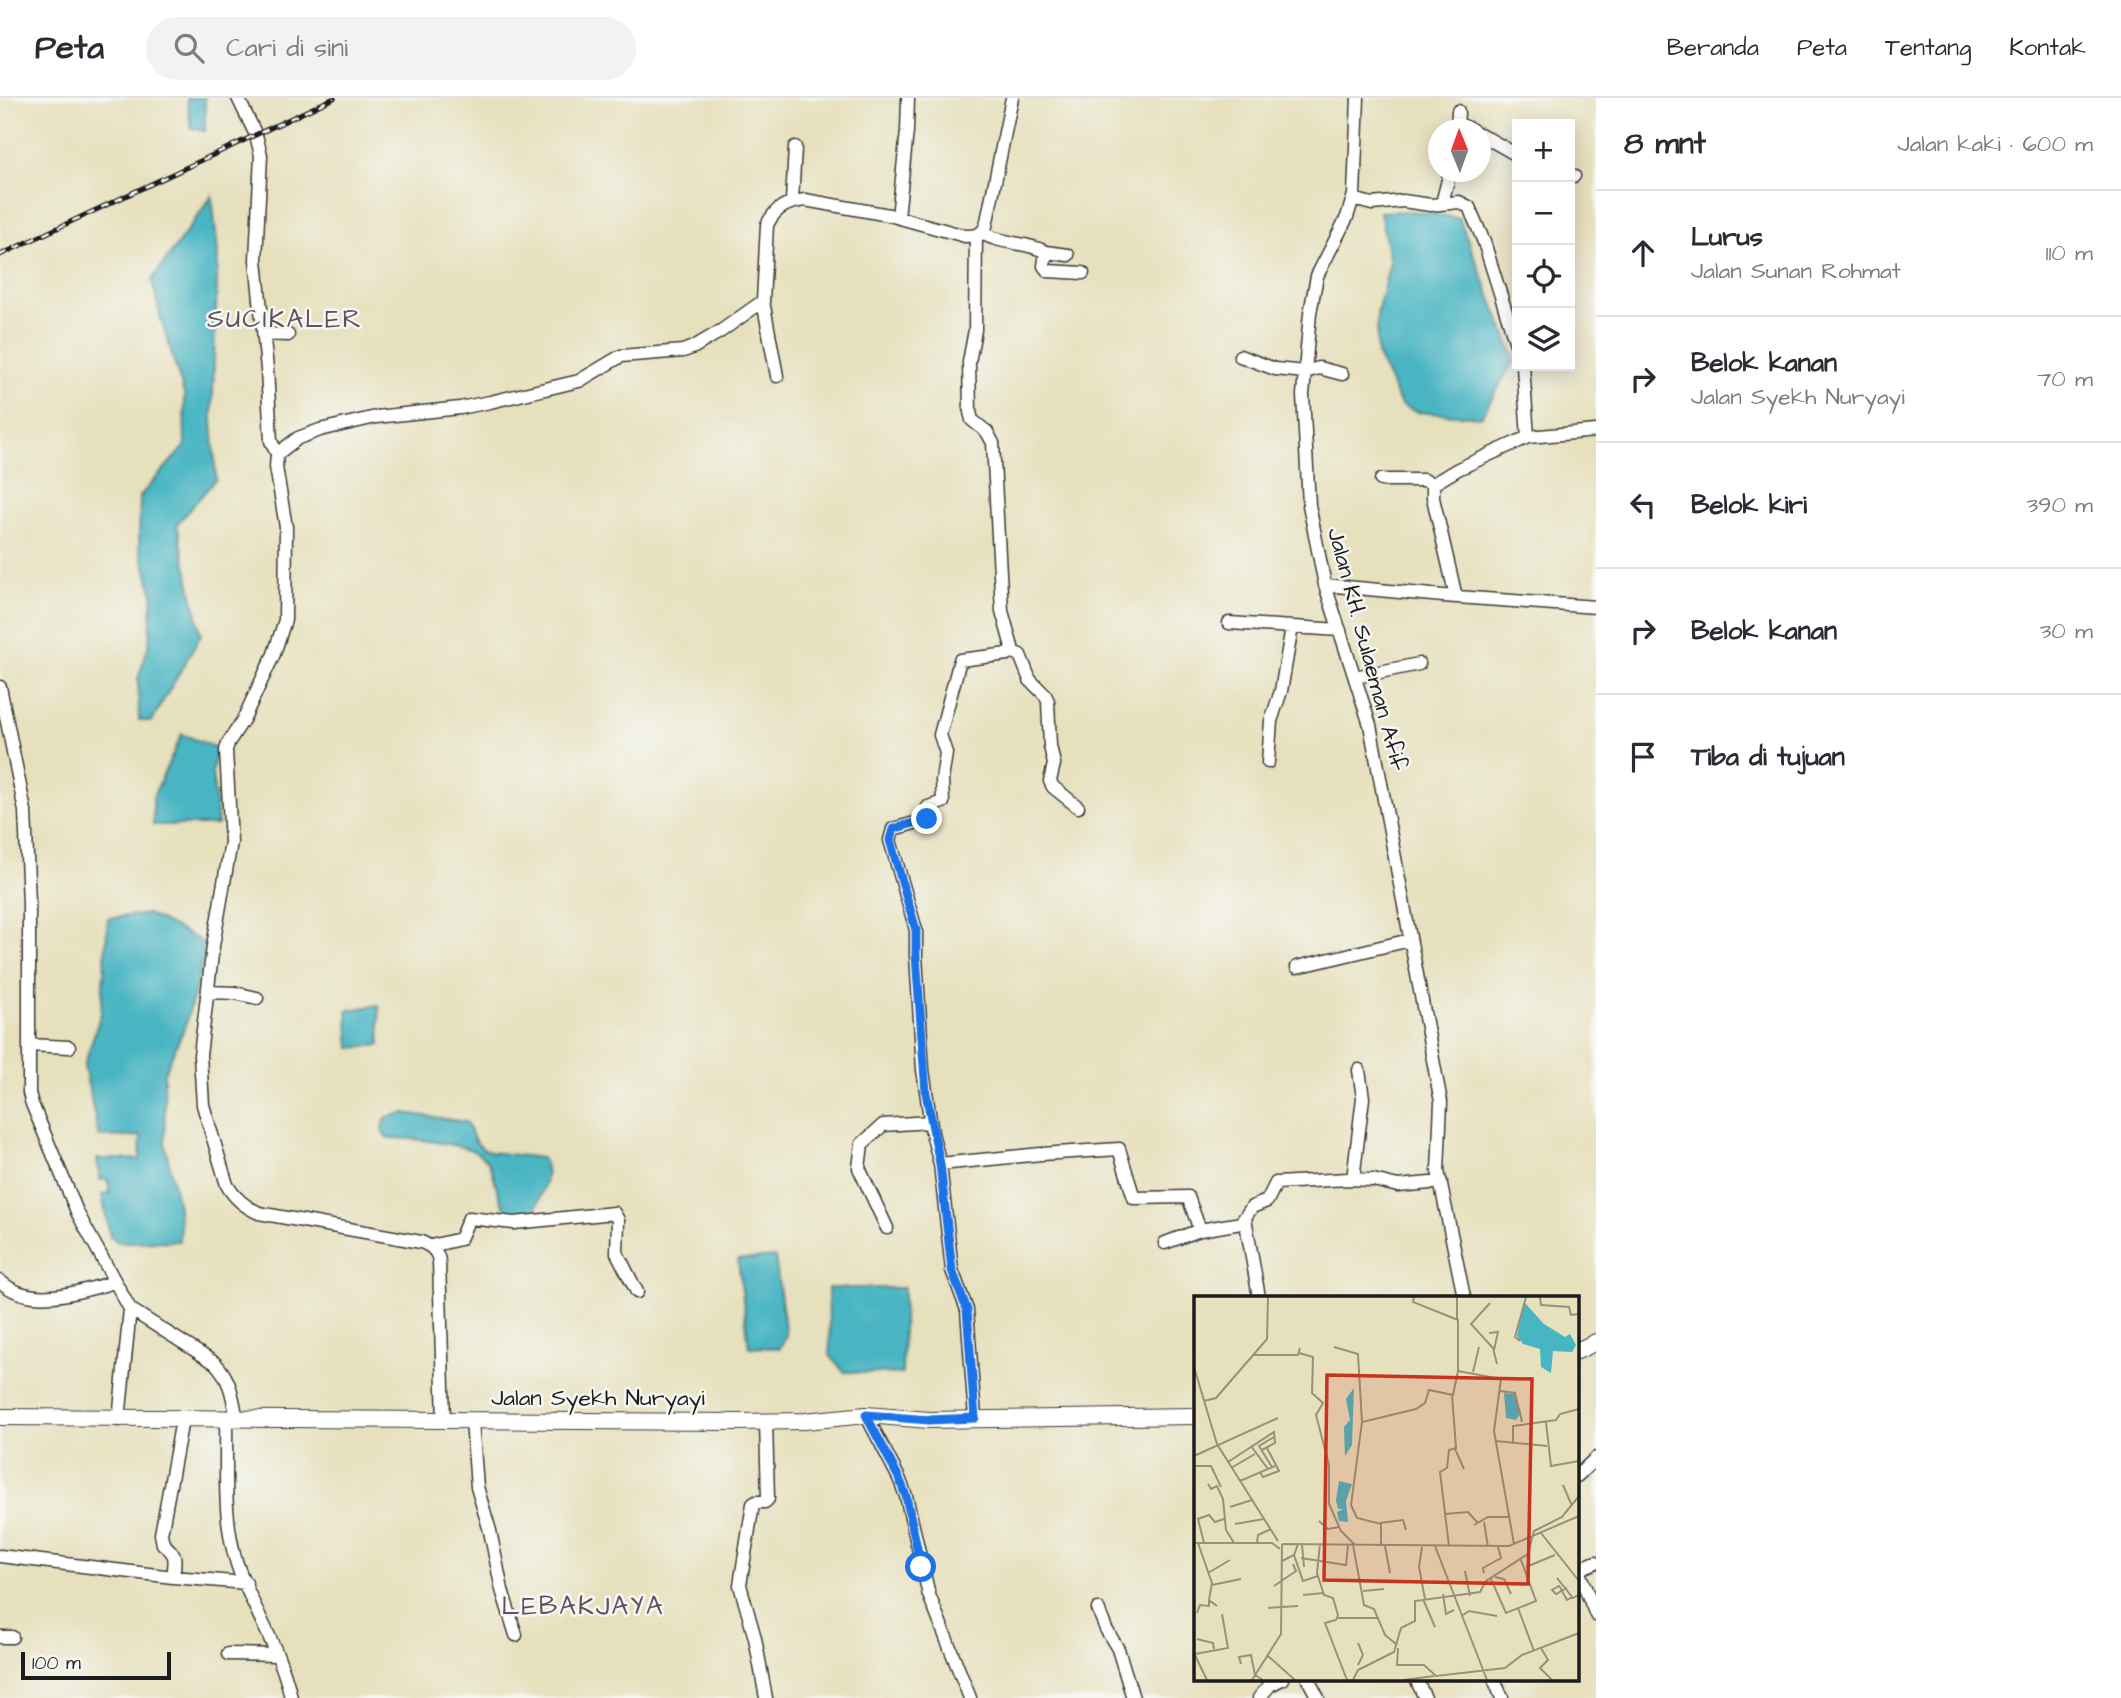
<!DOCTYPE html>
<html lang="id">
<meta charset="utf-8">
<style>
:root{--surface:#fff;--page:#f2f2f3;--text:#2b2b33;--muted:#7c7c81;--line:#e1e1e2}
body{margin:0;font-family:"Architects Daughter",sans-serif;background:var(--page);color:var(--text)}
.controls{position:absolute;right:21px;top:21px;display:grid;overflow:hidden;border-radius:0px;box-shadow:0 4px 18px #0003}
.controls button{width:63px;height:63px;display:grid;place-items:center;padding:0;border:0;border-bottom:2px solid var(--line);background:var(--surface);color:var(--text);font:35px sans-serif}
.compass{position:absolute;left:1428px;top:21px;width:63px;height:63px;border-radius:50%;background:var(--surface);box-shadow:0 4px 18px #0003;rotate:359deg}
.scale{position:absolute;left:21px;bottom:18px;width:150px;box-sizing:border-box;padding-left:7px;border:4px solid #1c1c1c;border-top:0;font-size:19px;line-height:24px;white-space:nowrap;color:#1c1c1c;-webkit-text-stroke:5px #f6f6f2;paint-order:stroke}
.stop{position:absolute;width:21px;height:21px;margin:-16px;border:5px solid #1a73e8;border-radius:50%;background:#fff}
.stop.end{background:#1a73e8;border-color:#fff;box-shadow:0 2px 7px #0008}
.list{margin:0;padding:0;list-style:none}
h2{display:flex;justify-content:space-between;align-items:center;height:91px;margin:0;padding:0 28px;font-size:30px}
h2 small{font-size:23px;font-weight:400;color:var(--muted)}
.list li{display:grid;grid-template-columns:46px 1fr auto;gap:21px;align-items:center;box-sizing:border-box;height:126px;padding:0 28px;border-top:2px solid var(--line)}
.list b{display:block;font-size:26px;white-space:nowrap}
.list p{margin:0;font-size:23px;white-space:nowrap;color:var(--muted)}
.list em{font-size:23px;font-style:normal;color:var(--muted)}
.icon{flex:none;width:38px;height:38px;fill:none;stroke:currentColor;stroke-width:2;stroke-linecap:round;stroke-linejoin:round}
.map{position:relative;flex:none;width:1596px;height:1600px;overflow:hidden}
header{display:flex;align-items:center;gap:42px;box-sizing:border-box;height:98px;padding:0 35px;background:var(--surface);border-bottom:2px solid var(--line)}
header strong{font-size:33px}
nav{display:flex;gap:38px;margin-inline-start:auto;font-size:24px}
.search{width:490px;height:63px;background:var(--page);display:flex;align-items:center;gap:18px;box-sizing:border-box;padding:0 24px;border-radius:38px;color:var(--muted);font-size:26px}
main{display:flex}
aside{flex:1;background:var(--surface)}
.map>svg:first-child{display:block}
</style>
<header>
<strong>Peta</strong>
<div class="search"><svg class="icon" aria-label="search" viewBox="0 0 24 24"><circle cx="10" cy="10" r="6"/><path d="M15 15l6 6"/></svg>Cari di sini</div>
<nav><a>Beranda</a><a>Peta</a><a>Tentang</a><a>Kontak</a></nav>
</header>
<main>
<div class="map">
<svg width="1596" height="1600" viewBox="0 0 1596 1600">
<rect width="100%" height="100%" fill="#f6f6f2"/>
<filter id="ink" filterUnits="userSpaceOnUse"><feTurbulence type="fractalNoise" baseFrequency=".0143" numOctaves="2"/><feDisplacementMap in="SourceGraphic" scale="14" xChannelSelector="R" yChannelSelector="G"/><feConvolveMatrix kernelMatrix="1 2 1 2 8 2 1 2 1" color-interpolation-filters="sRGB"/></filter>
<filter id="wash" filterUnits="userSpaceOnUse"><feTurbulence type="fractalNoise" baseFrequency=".00686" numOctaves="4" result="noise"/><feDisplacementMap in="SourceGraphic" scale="28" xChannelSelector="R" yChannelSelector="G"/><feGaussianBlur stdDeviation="1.57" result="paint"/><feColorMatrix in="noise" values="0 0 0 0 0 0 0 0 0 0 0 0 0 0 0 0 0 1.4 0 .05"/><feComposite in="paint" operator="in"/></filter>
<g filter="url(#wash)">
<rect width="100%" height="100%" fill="#e6e0bc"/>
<path fill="#48b5c3" stroke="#326870" stroke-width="2" d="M 187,0 L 205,0 L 205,33 L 191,30 Z
M 212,98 L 218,155 L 212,321 L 216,381 L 177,426 L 201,537 L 151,624 L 139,622 L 138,581 L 149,546 L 153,496 L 139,448 L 140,398 L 185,348 L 184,296 L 162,224 L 152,182 Z
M 1412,113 L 1459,120 L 1515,261 L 1481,319 L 1416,314 L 1401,307 L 1377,256 L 1377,215 L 1390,164 L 1380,114 Z
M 182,636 L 217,650 L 212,674 L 218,727 L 153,727 L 153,699 Z
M 148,816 L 207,846 L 186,926 L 164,975 L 165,1046 L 177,1104 L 180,1127 L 179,1143 L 118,1144 L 110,1139 L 102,1097 L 110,1095 L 107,1081 L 100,1082 L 97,1061 L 140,1061 L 141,1038 L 99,1039 L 84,968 L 101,915 L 108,820 Z
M 379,907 L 380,947 L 350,950 L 347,912 Z
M 405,1015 L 466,1024 L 475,1043 L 483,1051 L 491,1054 L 542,1060 C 553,1075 541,1095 536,1110 C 497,1133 500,1087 489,1066 C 487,1062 481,1058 477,1055 C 462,1045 407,1040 388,1040 C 379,1033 382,1027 387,1019 Z
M 775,1159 L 786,1237 L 780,1250 L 749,1249 L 738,1162 Z
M 828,1190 L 904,1190 L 902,1276 L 844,1274 L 830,1257 Z"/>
</g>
<g filter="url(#ink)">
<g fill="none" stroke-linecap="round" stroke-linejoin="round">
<defs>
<path id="minor" d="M 238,0 L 256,37 L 261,57 L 256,162 L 267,271 L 271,343 L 277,356
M 1358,0 L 1354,97 L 1347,119 L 1317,178 L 1310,215 L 1303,297 L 1309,407 L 1325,487 L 1370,627 L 1441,1004 L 1438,1073 L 1464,1199
M 1458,26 L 1472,32
M 1457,32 L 1458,13
M 1480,36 L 1517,57
M 1570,76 L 1574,78
M 1353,101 L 1372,106 L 1403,103 L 1431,107 L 1459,104 L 1469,109 L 1484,144 L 1517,249
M 792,103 L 795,49
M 1442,105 L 1450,74
M 898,119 L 907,33 L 908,0
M 982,135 C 1002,147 1026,143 1046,154 L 1044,168 L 1048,173 L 1083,175
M 1046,154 L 1068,157
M 763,203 L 777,278
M 264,236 L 288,237
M 1240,258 L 1275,271 L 1305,274 L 1319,270 L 1342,276
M 1523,268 L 1528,339
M 1381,382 L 1424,382 L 1433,386
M 1325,487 L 1443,498 L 1596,509
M 1456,499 L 1433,400 L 1433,386 L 1458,371 L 1528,339 L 1596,333
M 1229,525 L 1340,532
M 1011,553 L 1020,557 L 1030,582 L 1045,597 L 1048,603 L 1050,648 L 1054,666 L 1050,683 L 1053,689 L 1078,709
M 1355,579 L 1419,566
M 0,589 L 25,713 L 29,805 L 29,995 L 32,1006 L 78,1116 L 130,1211 L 215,1265 C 231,1281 233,1301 237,1322
M 1268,664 L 1271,623 L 1281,593 L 1292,529
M 1297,869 L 1410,842
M 208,894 L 235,895 L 257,900
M 29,947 L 69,949
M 940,1066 L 1041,1056 L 1119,1051 L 1134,1100 L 1188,1099 L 1200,1132
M 1353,1081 L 1363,1000 L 1359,972
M 1245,1120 L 1259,1199
M 887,1130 L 859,1070 L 862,1046 L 883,1027 L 930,1024
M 1165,1145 L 1200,1132 L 1241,1125 L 1252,1109 L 1267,1103 L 1276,1085 L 1348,1081 L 1373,1082 L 1398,1088 L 1441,1084
M 431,1148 L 460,1141 L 469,1120 L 514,1125 L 614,1115 L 618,1122 L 617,1155 L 637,1194
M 0,1183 C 31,1212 80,1193 115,1184
M 866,1317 L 899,1380 L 906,1398 L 929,1497 L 970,1600
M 975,1320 L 967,1212 L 952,1172 L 940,1066 L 932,1035 L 923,972 L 916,858 L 916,832 L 890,742 L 893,731 L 926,722 L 928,709 L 943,704 L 942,682 L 946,655 L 940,637 L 960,562 L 1008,556 L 1012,549 L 1002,513 L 993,345 L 987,334 L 972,322 L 970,314 L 969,264 L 975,232 L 976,138
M 119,1322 L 130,1211
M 226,1322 C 227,1369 222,1420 237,1466 C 252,1510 282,1554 291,1600
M 444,1322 L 439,1163 C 437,1152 431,1148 421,1144 L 259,1115 C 245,1109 235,1101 227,1087 L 203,1007 L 200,957 L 213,848 L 231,744 L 226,652 L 228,645 L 243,622 L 274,556 L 285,522 L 286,429 L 276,369 L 277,356 L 298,340 L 320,332 L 376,319 L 460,310 L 490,304 L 579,283 L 621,258 L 683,253 L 694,249 L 721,233 L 763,203 L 767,127 C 775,110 787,104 805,102 L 889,117 L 965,138 C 976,138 980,138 986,128 L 1012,0
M 472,1323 L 477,1389 L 490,1433 L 502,1492 L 516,1537
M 766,1323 L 768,1401 L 765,1404 L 756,1404 L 753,1406 L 740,1487 L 755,1540 L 766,1600
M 1577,1378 L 1596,1360
M 0,1458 L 173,1479 C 175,1462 178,1457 163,1446 L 161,1436 L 182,1322
M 1577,1472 L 1596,1464
M 1578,1472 L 1596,1517
M 173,1479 L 246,1485
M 1098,1511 L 1106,1531 L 1118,1551 L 1133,1600
M 0,1539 L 12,1539
M 228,1556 L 277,1557
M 1308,1581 L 1318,1600
M 1416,1581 L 1425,1600
M 1494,1581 L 1502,1600
M 1259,1600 L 1270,1587 L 1282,1581"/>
<path id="secondary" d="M 1577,1253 L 1596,1244
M 0,1319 L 735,1324 L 805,1323 L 866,1317 L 929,1322 L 1195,1318"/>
</defs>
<use href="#minor" stroke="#3a3934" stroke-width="15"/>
<use href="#secondary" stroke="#3a3934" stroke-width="18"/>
<use href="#minor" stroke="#fff" stroke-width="12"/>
<use href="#secondary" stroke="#fff" stroke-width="16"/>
<defs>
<path id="rail" d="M 0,157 L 334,0"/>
</defs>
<use href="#rail" stroke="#1c1c1c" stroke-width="5"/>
<use href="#rail" stroke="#f6f6f2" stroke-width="2.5" stroke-dasharray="8" stroke-linecap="butt"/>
</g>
</g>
<g fill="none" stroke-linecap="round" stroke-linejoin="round" filter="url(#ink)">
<path stroke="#1a73e8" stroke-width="9" d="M 921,1469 L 906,1398 L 899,1380 L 866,1317 L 929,1322 L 975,1320 L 967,1212 L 952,1172 L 940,1066 L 926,995 L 916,858 L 916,832 L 890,742 L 893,731 L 927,721"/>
</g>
<g text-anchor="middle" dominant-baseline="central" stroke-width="5" stroke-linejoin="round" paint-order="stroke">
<g font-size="23" fill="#1c1c1c" stroke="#f6f6f2">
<text transform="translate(1367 551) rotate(75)">Jalan KH. Sulaeman Afif</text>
<text x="598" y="1300">Jalan Syekh Nuryayi</text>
</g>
<g font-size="26" letter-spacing="2" fill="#61505e" stroke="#f6f6f2">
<text x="285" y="221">SUCIKALER</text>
<text x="583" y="1508">LEBAKJAYA</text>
</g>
</g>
<g transform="translate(1194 1198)">
<rect width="385" height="385" fill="#e6e0bc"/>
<path d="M 330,6 L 350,28 L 371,41 L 376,38 L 382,49 L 378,56 L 359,55 L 357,77 L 347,71 L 346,53 L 329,48 L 323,40 ZM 160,92 L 158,149 L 151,160 L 150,131 L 156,124 L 152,103 ZM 310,97 L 320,98 L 327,116 L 322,124 L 312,122 ZM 145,185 L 158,188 L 152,205 L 154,226 L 145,225 L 143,216 L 149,213 L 144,213 L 142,204 Z" fill="#48b5c3"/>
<path fill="none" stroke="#95927c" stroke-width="2" d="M 263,1 L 263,23M 346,1 L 347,9 L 375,11 L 377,19 L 385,18M 296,7 L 277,28 L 299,52 L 303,68M 295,37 L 304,36 L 300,54M 326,45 L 321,41 L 332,1M 140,51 L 164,58 L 168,126M 105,57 L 119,61 L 118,97 L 129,107 L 122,119 L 135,169 L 135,208 L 147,235 L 161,249M 59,59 L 104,59 L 106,52M 0,71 L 23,148 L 84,245M 264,75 L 307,83 L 300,135 L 320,248M 279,76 L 285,51M 306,95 L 321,97 L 328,126M 10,105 L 22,102 L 73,43 L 74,1M 352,126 L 357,170 L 385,165M 302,145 L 353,150M 319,147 L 319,130 L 362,124 L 366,118 L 385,113M 57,150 L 74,173M 261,153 L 270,173M 0,160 L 84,122M 34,166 L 80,136 L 81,147 L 68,154M 0,170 L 17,170 L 27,191M 78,171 L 65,150 L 80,141M 37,172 L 61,158M 66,176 L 69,181 L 85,175 L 73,152M 46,185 L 81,170M 14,188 L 17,193 L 23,190 L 29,203 L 32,234 L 40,247M 369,189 L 378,210M 36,211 L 58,204M 251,218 L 274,216 L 284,227M 125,225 L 134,233 L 145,231M 290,226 L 294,251M 186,227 L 209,224 L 212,234M 41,228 L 70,223M 280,229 L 294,221 L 315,221M 347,237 L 385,285M 0,247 L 78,247 L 86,253M 4,247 L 18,287 L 15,304 L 23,310M 10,247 L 4,223 L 15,219 L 21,226 L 30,223M 63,247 L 64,239 L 77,233M 88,248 L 315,250 L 385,220M 108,248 L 110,271M 126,248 L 123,277 L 130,299 L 139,302 L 144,319 L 142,324 L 131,327 L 153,384M 159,249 L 170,309 L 180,313 L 191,339 L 202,348M 187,250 L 187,228 L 163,222 L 157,209 L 168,126 L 222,113 L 231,107 L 235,94 L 259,99 L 264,75 L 264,24 L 219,6 L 220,1M 191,250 L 196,277M 241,250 L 293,384M 255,250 L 246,176 L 253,172 L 255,154 L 262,152 L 258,99M 228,251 L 225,271 L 231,303M 100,259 L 109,285 L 124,280M 107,262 L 152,269 L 154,249M 88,265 L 100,259 L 104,248M 332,271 L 361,259M 271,275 L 276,300M 14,277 L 36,264M 290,277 L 289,272 L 307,262 L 304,251M 301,281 L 310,283 L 317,298M 363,282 L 379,302 L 385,299M 297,283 L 312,317 L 342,305 L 327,264M 18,289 L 47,283M 80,290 L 102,275 L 99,268M 373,292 L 368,294 L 363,298 L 362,298 L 358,294 L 365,290 L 368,294 L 369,297 L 373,304 L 378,301M 169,295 L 190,293M 249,298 L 252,318 L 260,314M 109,299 L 130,297M 229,303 L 241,331M 74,312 L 104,310M 324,312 L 340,355M 3,317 L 6,309 L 15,310 L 15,304M 269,319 L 275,315 L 303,320M 144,322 L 183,322M 3,343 L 19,347 L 20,353M 164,347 L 169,359 L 164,369M 204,352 L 203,369 L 230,369 L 242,380 L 311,372 L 328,359 L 385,337M 347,352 L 354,364 L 346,372 L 358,384M 0,357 L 13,384M 1,358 L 34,352 L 28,318M 74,360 L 101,384M 47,368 L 45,361 L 57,359 L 61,379 L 69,384M 58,384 L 87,338 L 88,248M 159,384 L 164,374 L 200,356 L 207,332 L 221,325 L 221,305 L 286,296 L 292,285 L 334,258 L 340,235 L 368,221 L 385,200M 210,384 L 240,380"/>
<path fill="#c8321e" fill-opacity="0.15" stroke="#c8321e" stroke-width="3.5" d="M 133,79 L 338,83 L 334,288 L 130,284 Z"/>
<rect width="385" height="385" fill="none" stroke="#1c1c1c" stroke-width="3.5"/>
</g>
</svg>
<div class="controls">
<button>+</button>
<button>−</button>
<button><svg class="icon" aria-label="locate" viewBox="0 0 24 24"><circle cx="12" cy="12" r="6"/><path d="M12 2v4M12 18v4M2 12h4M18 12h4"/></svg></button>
<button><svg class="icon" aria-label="layers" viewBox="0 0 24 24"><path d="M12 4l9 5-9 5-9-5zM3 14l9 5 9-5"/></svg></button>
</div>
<svg class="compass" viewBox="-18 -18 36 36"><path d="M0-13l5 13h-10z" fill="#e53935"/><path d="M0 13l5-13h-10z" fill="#7c7c81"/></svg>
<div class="scale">100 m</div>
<div class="stop" style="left:921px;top:1469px"></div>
<div class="stop end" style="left:927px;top:721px"></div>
</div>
<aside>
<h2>8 mnt<small>Jalan kaki · 600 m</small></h2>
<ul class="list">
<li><svg class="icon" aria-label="ahead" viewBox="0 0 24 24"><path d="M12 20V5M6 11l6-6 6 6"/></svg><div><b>Lurus</b><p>Jalan Sunan Rohmat</p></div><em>110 m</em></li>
<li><svg class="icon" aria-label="right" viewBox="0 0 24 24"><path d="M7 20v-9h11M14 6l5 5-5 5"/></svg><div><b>Belok kanan</b><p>Jalan Syekh Nuryayi</p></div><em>70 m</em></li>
<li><svg class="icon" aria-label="left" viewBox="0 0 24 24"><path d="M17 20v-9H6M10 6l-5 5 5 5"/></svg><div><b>Belok kiri</b></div><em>390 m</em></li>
<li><svg class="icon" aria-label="right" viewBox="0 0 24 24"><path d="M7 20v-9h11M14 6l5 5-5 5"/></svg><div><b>Belok kanan</b></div><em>30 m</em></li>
<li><svg class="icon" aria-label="arrive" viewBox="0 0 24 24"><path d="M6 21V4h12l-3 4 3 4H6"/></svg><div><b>Tiba di tujuan</b></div></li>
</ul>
</aside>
</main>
